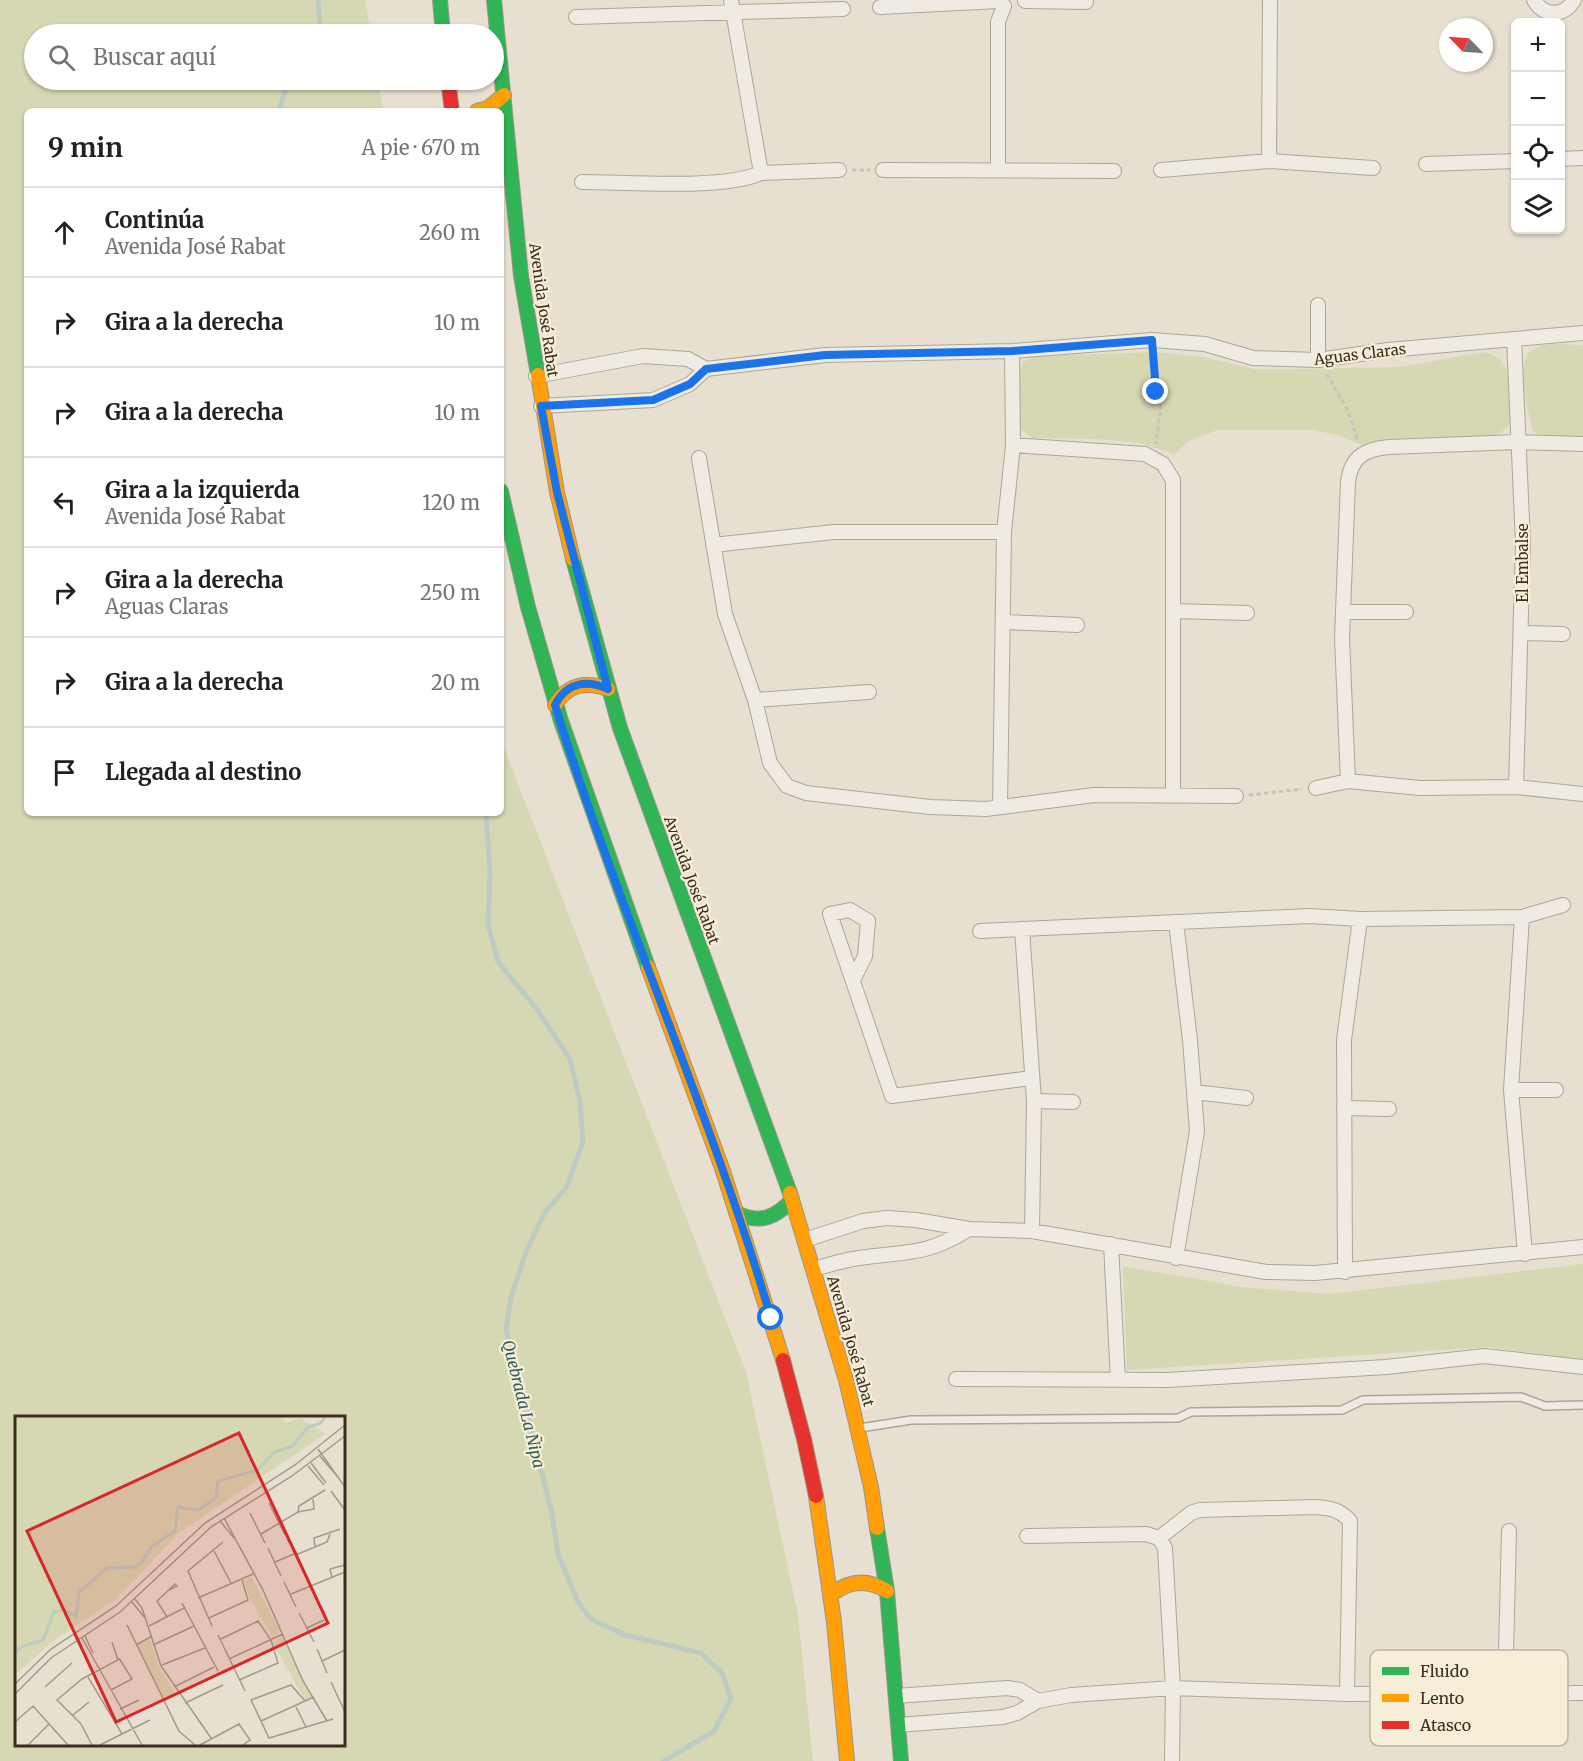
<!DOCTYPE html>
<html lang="es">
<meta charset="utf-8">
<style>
:root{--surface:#fff;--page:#f6f6f6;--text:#202124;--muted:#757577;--line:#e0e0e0}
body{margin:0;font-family:Merriweather,serif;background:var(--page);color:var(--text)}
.controls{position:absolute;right:18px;top:18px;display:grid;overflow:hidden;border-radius:9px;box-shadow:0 2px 4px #0004}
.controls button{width:54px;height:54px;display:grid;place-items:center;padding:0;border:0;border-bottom:2px solid var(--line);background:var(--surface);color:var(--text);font:30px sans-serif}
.compass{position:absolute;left:1439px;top:18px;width:54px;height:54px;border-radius:50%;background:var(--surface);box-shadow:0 2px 4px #0004;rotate:295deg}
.stop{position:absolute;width:18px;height:18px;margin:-14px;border:4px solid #1a73e8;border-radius:50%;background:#fff}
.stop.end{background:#1a73e8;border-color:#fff;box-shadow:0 2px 6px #0008}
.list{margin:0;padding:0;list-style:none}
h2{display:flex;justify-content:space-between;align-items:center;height:78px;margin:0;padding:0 24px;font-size:26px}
h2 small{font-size:20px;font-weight:400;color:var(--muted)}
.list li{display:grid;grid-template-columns:39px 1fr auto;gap:18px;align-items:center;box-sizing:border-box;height:90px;padding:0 24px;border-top:2px solid var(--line)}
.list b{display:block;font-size:22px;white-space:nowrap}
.list p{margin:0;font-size:20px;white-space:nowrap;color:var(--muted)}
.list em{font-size:20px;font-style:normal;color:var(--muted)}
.icon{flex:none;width:33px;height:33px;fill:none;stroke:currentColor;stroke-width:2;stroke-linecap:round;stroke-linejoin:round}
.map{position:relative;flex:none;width:1583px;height:1761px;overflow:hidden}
.search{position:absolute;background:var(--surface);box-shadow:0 2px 4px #0004;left:24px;top:24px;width:480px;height:66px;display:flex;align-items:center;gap:15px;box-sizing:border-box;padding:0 21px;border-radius:33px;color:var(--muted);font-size:22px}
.panel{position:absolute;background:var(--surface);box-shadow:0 2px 4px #0004;left:24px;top:108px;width:480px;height:708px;border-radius:9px}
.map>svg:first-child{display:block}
</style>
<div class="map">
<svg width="1583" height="1761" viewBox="0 0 1583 1761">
<rect width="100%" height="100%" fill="#e7e0d1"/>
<path fill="#d6d7b3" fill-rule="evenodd" d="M 0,0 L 365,0 L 371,34 L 34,34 L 34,80 L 378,80 L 383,111 L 27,111 L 27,813 L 501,813 L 501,740 L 746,1372 L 798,1615 L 813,1761 L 0,1761 ZM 16,1418 L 344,1418 L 344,1744 L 16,1744 Z
M 1583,345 L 1583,441 L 1546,440 L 1533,431 C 1528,411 1510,353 1540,346 C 1553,342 1570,345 1583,345 Z
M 1156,352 L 1204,357 L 1254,369 L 1300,369 L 1399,367 L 1485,352 L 1499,358 L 1508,371 L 1510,424 L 1493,440 L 1384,440 L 1364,446 L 1337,435 L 1312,430 L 1217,430 L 1187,442 L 1174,455 C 1136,435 1076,440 1032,438 L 1021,429 L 1018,373 L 1023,362 L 1037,356 Z
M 1583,1264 L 1583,1360 L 1489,1347 L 1127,1370 L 1123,1266 L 1242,1287 L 1329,1294 Z"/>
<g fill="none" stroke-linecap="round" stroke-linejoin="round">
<path stroke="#bcccc2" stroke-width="5" d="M 316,34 L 320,25 L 318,0
M 279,111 L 284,94 L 293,80
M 486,813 L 490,873 L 488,924 L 498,962 L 536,1008 L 570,1059 L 580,1102 L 583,1142 L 567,1186 L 544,1214 L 526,1252 L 511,1297 L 506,1330 L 552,1514 L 558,1554 L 578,1602 L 591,1619 L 625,1635 L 701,1653 L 722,1673 L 731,1699 L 714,1731 L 664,1761"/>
<defs>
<path id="lane" d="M 860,1428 L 911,1420 L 1178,1418 L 1191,1412 L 1342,1410 L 1363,1400 L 1521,1397 L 1545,1406 L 1583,1405"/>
<path id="street" d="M 731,0 L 761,173
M 1534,0 C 1544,17 1564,17 1574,0
M 1025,1 L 1086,2
M 880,7 L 999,1
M 576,17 L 843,9
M 1560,159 L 1583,158
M 1269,161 L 1270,0
M 1426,164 L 1516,161
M 998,169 L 998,22 L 1004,6
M 883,170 L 1114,171
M 1161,170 L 1269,161 L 1373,168
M 582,182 C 628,182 722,190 761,173 L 839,170
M 1514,339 L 1523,543 L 1516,787
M 1318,360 L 1318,305
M 536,376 L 643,356 L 688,359 L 706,369 L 825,355 L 1012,351 L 1152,340 L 1205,344 L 1253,358 L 1318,360 L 1388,350 L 1583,333
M 541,406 L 653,400 L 690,384 L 706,369
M 1013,445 L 1145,454 L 1163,464 L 1173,480 L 1173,796
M 699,458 L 725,614 L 755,700 L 770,763 L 787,786 L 806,793 L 930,807 L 986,809 L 1094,795 L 1236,796
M 713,545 L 834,532 L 1004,532
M 1173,611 L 1247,613
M 1343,612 L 1406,612
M 1003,622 L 1077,625
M 1522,633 L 1563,634
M 755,700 L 869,692
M 1348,781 L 1342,638 L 1348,482 C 1351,456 1366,449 1389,447 L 1517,442 L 1583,444
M 1316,788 L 1348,781 L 1420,788 L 1516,787 L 1583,794
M 1000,807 L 1004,532 L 1013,445 L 1012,351
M 1522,917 L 1511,1090 L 1525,1254
M 1176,922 L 1190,1040 L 1197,1131 L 1176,1258
M 1022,929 L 1034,1101 L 1032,1231
M 980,931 L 1310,916 L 1360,919 L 1522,917 L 1563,905
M 853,980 L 865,956 L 868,921 L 850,910 L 830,914 L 892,1096 L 1031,1078
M 1511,1090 L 1556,1090
M 1194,1092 L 1246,1098
M 1034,1101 L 1073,1102
M 1344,1108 L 1389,1109
M 805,1240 L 863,1221 L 887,1218 L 916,1220 L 969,1229 L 1032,1231 L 1266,1272 L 1315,1273 L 1583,1247
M 1111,1244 L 1118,1380
M 814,1269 C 828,1265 844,1260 859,1258 C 907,1251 926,1256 969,1229
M 1345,1272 L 1344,1040 L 1360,919
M 956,1379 L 1167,1380 L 1386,1367 L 1484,1356 L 1583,1367
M 1027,1536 L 1146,1534 L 1159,1538 L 1165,1548 L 1173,1688 L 1172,1761
M 1159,1538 L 1191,1513 L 1200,1510 L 1315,1507 C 1330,1508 1339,1509 1350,1521 L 1347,1694
M 1505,1694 L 1509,1531
M 896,1696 L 1007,1688 L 1020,1690 L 1038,1701
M 898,1725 L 1003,1717 L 1017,1713 L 1038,1701 L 1071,1695 L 1173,1688 L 1347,1694 L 1583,1693"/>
<path id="fast" d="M 440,0 L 443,34
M 494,0 L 521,276 L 538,375
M 501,491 L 528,607 L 561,721 L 648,967
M 573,559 L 620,728 L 790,1193
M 739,1214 C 761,1224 776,1217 792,1200
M 877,1528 L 887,1591 L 901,1761"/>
<path id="slow" d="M 477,111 L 488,108 L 504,95
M 538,375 L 557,492 L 573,559
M 555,705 C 568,684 586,681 608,689
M 648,967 L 722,1168 L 783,1360
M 790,1193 L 846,1380 L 871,1487 L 877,1528
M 816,1496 L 834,1622 L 847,1761
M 832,1594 C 850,1580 868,1579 887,1591"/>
<path id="jam" d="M 448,80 L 452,111
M 783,1360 L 804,1439 L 816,1496"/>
</defs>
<use href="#lane" stroke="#ada599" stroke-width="10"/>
<use href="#street" stroke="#ada599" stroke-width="16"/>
<use href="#fast" stroke="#9c958a" stroke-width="16"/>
<use href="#slow" stroke="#9c958a" stroke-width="16"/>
<use href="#jam" stroke="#9c958a" stroke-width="16"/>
<path stroke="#c8c2b9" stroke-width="3" stroke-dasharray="4.5 3" stroke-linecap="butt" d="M 852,170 L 870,170
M 1153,353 L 1156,392 L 1161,403 L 1156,444
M 1327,374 L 1348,411 L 1358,441
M 1249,795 L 1302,789"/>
<use href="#lane" stroke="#efebe3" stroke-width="7"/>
<use href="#street" stroke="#efebe3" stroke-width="14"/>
<use href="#fast" stroke="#30b455" stroke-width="14"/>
<use href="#slow" stroke="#ff9f0a" stroke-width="14"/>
<use href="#jam" stroke="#e5322d" stroke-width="14"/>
</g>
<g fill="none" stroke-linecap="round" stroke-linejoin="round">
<path stroke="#1a73e8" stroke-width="8" d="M 771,1318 C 710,1110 619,912 555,705 C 566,683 586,679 608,689 L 557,492 L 541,406 L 653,400 L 690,384 L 706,369 L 825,355 L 1012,351 L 1152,340 L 1156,392"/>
</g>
<g text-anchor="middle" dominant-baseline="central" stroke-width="4.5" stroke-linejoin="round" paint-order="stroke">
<g font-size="15" fill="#3d2e20" stroke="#f7eed8">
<text transform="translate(544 310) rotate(82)">Avenida José Rabat</text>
<text transform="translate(1360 354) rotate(-7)">Aguas Claras</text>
<text transform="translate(1522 563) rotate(-90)">El Embalse</text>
<text transform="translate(692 880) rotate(70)">Avenida José Rabat</text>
<text transform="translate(851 1341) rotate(74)">Avenida José Rabat</text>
</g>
<g font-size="16" font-style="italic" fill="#2f5d5a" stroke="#f7eed8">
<text transform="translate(524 1404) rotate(76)">Quebrada La Ñipa</text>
</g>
</g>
<g transform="translate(15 1416)">
<rect width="330" height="330" fill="#e7e0d1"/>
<path d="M 0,1 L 266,1 L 271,7 L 285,2 L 310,18 L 165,116 L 101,183 L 37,226 L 0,259 ZM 236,160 L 265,215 L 258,222 L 235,183 L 229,165 ZM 267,220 L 297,281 L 290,285 L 258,227 ZM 135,223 L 143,249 L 161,279 L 150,285 L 122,229 Z" fill="#d6d7b3"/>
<path fill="none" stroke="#bcccc2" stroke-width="3" d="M 0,237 L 6,231 L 28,224 L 39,196 L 48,194 L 61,200 L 64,176 L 92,152 L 119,151 L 128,145 L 136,131 L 160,115 L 163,91 L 184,94 L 201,82 L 203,65 L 243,54 L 259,36 L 278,30 L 293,11 L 306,7 L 310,1"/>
<path fill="none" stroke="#a3998a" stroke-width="1.5" d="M 303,33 L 330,71M 305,40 L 321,59M 296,47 L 311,67M 293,50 L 309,69M 316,75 L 330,94M 254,87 L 270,119M 283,96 L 284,90 L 310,74M 235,97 L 250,127M 209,102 L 248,174 L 288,265 L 312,305M 205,105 L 219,122M 246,118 L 283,96 L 299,93 L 298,83M 272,123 L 283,139 L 280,137M 300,131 L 299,122 L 325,113M 253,132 L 266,160M 198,133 L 216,167M 283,138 L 312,126 L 315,118M 260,146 L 279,138M 317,162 L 315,153 L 330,149M 269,166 L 281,191M 276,178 L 330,156M 183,182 L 238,158M 120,183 L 127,192 L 146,250 L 196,322M 117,186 L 130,202M 167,187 L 203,255M 284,197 L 299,226M 152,201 L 142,185 L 160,168 L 162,170 L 154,174M 194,202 L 233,184 L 227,164M 112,209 L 164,315 L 180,329M 134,210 L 169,192M 197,210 L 173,155 L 208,126M 292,212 L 309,204M 203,219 L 230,275M 70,220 L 78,237M 67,222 L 127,329M 206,223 L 243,205 L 256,224 L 263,247 L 224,264M 121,229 L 137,220M 138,229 L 179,210M 302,233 L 312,257M 214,243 L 268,218M 307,245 L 330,234M 147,249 L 190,232M 73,261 L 107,318M 316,266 L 330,296M 0,268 L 36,233 L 101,190 L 190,107 L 280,49 L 330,9M 30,271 L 57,247M 159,271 L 199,251M 96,274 L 117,263 L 104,242M 0,278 L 36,242 L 105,196 L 196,111 L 277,60 L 330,20M 290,285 L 276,269 L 236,284 L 254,322 L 318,303M 170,287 L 208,269M 281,291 L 291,311M 105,293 L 124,284M 58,299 L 74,286M 246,305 L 299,281M 0,306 L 18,290 L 53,329M 13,329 L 34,308M 77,329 L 66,308 L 42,284 L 67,263 L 103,244 L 97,226M 85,329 L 135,304M 185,329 L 224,308 L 235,324 L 228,329"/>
<path fill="#d62828" fill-opacity="0.15" stroke="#d62828" stroke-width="3" d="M 224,17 L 313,207 L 101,306 L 12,115 Z"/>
<rect width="330" height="330" fill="none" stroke="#3d2e20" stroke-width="3"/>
</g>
<rect x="1370" y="1650" width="198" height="96" rx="9" fill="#f7eed8" stroke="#bfb4a1" stroke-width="1.5"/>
<rect x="1382" y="1667" width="27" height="8" fill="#30b455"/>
<rect x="1382" y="1694" width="27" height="8" fill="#ff9f0a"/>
<rect x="1382" y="1721" width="27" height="8" fill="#e5322d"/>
<g font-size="16" fill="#3d2e20">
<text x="1420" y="1677">Fluido</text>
<text x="1420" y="1704">Lento</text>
<text x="1420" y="1731">Atasco</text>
</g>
</svg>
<div class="controls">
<button>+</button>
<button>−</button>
<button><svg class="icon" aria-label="locate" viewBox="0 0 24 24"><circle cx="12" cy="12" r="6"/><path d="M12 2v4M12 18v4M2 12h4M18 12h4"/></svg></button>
<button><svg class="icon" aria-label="layers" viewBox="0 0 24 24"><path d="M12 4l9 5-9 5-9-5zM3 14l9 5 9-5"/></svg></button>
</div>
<svg class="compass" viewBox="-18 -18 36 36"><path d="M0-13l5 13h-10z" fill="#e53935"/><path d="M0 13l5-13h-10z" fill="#757577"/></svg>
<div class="stop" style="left:771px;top:1318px"></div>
<div class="stop end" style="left:1156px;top:392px"></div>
<div class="search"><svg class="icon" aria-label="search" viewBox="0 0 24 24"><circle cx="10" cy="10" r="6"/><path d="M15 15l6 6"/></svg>Buscar aquí</div>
<section class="panel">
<h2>9 min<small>A pie · 670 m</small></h2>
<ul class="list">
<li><svg class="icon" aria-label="ahead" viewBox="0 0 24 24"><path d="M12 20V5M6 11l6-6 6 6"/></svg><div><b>Continúa</b><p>Avenida José Rabat</p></div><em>260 m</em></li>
<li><svg class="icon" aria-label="right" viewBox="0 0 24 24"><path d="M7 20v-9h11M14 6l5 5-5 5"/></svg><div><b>Gira a la derecha</b></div><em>10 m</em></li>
<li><svg class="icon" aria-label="right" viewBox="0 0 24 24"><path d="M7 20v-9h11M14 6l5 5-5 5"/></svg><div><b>Gira a la derecha</b></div><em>10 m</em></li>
<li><svg class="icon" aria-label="left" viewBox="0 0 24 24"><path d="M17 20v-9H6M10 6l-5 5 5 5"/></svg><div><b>Gira a la izquierda</b><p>Avenida José Rabat</p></div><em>120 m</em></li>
<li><svg class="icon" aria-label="right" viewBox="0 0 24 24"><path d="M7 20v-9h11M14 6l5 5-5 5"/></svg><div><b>Gira a la derecha</b><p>Aguas Claras</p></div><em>250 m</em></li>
<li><svg class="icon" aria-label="right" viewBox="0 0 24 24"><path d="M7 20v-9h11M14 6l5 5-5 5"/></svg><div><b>Gira a la derecha</b></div><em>20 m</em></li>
<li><svg class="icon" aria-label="arrive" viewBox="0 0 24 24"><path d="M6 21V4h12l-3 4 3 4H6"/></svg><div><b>Llegada al destino</b></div></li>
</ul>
</section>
</div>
